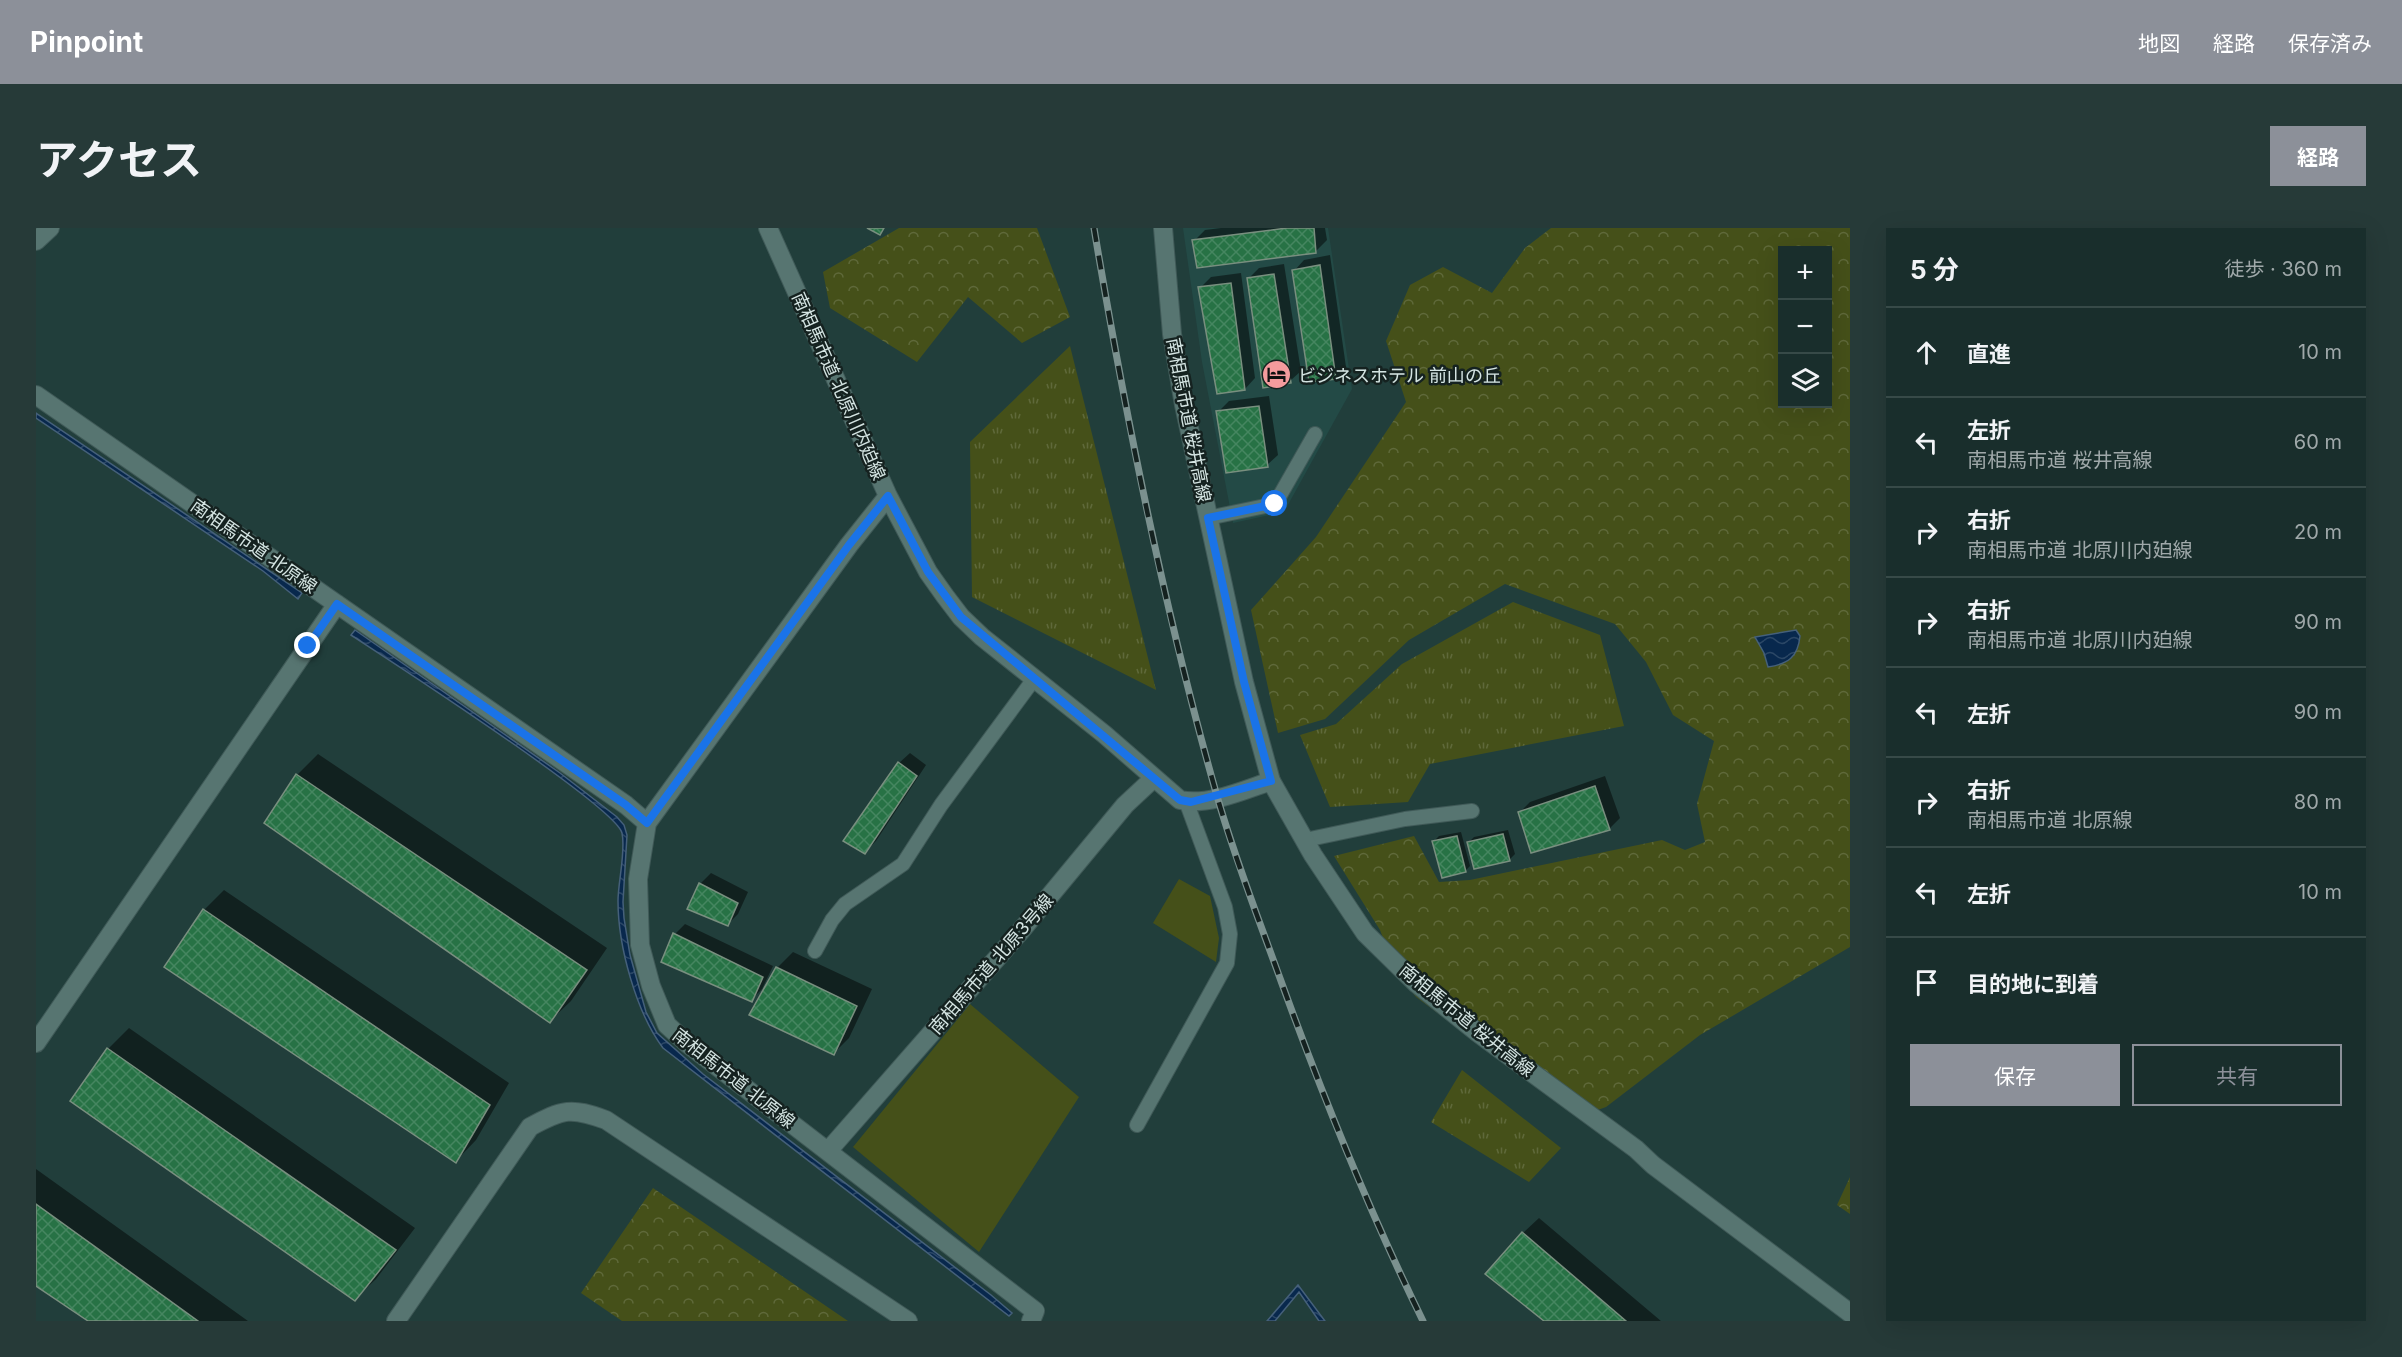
<!DOCTYPE html>
<html lang="ja">
<meta charset="utf-8">
<style>
:root{--surface:#192e2c;--page:#263a38;--text:#f1f3f6;--muted:#9fa8a9;--line:#374a48;--accent:#8c9099}
body{margin:0;font-family:Inter,"Noto Sans JP",sans-serif;background:var(--page);color:var(--text)}
.controls{position:absolute;right:18px;top:18px;display:grid;overflow:hidden;border-radius:0px;box-shadow:0 6px 24px #0002}
.controls button{width:54px;height:54px;display:grid;place-items:center;padding:0;border:0;border-bottom:2px solid var(--line);background:var(--surface);color:var(--text);font:30px sans-serif}
.stop{position:absolute;width:18px;height:18px;margin:-14px;border:4px solid #1a73e8;border-radius:50%;background:#fff}
.stop.end{background:#1a73e8;border-color:#fff;box-shadow:0 2px 6px #0008}
.list{margin:0;padding:0;list-style:none}
h2{display:flex;justify-content:space-between;align-items:center;height:78px;margin:0;padding:0 24px;font-size:26px}
h2 small{font-size:20px;font-weight:400;color:var(--muted)}
.list li{display:grid;grid-template-columns:39px 1fr auto;gap:18px;align-items:center;box-sizing:border-box;height:90px;padding:0 24px;border-top:2px solid var(--line)}
.list b{display:block;font-size:22px;white-space:nowrap}
.list p{margin:0;font-size:20px;white-space:nowrap;color:var(--muted)}
.list em{font-size:20px;font-style:normal;color:var(--muted)}
.actions{display:flex;gap:12px;padding:18px 24px}
.actions a{flex:1;padding:14px 0;border:2px solid var(--accent);border-radius:0px;text-align:center;font-size:21px;color:var(--accent)}
.actions .main{background:var(--accent);color:#fff}
.icon{flex:none;width:33px;height:33px;fill:none;stroke:currentColor;stroke-width:2;stroke-linecap:round;stroke-linejoin:round}
.map{position:relative;flex:none;width:1814px;height:1093px;overflow:hidden;border-radius:0px}
header{display:flex;align-items:center;gap:36px;box-sizing:border-box;height:84px;padding:0 30px;background:var(--accent);color:#fff}
header strong{font-size:28px}
nav{display:flex;gap:33px;margin-inline-start:auto;font-size:21px}
.intro{display:flex;align-items:center;justify-content:space-between;box-sizing:border-box;height:144px;padding:0 36px}
h1{margin:0;font-size:42px}
.button{padding:15px 27px;border-radius:0px;background:var(--accent);color:#fff;font-size:21px;font-weight:700}
main{display:flex;gap:36px;padding:0 36px}
aside{flex:1;background:var(--surface);border-radius:0px;box-shadow:0 6px 24px #0002}
.map>svg:first-child{display:block}
</style>
<header>
<strong>Pinpoint</strong>
<nav><a>地図</a><a>経路</a><a>保存済み</a></nav>
</header>
<div class="intro"><h1>アクセス</h1><a class="button">経路</a></div>
<main>
<div class="map">
<svg width="1814" height="1093" viewBox="0 0 1814 1093">
<defs>
<pattern id="grass-tufts" width="24" height="20" patternUnits="userSpaceOnUse" patternTransform="scale(1.5)"><rect width="24" height="20" fill="#455019"/><path d="M3 7l-1-3M5 7V3M7 7l1-3M15 17l-1-3M17 17v-4M19 17l1-3" fill="none" stroke="#5f693a"/></pattern>
<pattern id="forest-crowns" width="20" height="18" patternUnits="userSpaceOnUse" patternTransform="scale(1.5)"><rect width="20" height="18" fill="#455019"/><path d="M2 6a3 3 0 1 1 6 0M12 15a3 3 0 1 1 6 0" fill="none" stroke="#5f693a"/></pattern>
<pattern id="water-waves" width="16" height="10" patternUnits="userSpaceOnUse" patternTransform="scale(1.5)"><rect width="16" height="10" fill="#08284d"/><path d="M0 5q4-4 8 0t8 0" fill="none" stroke="#2b4766"/></pattern>
<pattern id="building-cross-hatch" width="8" height="8" patternUnits="userSpaceOnUse" patternTransform="scale(1.5)"><rect width="8" height="8" fill="#277245"/><path d="M0 0l8 8M0 8l8-8" fill="none" stroke="#458660"/></pattern>
</defs>
<rect width="100%" height="100%" fill="#213e3b"/>
<path fill="#234a46" d="M 1147,0 L 1292,0 L 1316,161 L 1248,284 L 1197,295 L 1166,134 Z"/>
<path fill="url(#grass-tufts)" d="M 1034,118 L 1120,462 L 936,369 L 934,214 Z
M 1477,374 L 1564,407 L 1588,498 L 1394,536 L 1372,574 L 1294,579 L 1264,507 L 1300,496 L 1366,436 Z
M 1426,842 L 1525,920 L 1493,954 L 1395,894 Z"/>
<path fill="url(#forest-crowns)" fill-rule="evenodd" d="M 863,0 L 1001,0 L 1034,89 L 986,115 L 932,69 L 881,134 L 794,80 L 787,44 Z
M 1515,0 L 1814,0 L 1814,719 L 1664,807 L 1570,879 L 1542,889 L 1380,769 L 1360,744 L 1344,702 L 1298,628 L 1378,608 L 1403,654 L 1434,652 L 1626,612 L 1649,622 L 1669,614 L 1661,576 L 1678,513 L 1637,487 L 1610,434 L 1579,396 L 1469,356 L 1373,412 L 1289,491 L 1242,505 L 1215,382 L 1280,309 L 1370,174 L 1350,113 L 1374,57 L 1407,39 L 1456,65 L 1489,20 ZM 1746,22 L 1792,22 L 1792,176 L 1746,176 Z
M 1814,949 L 1814,986 L 1801,977 Z
M 617,960 L 812,1093 L 586,1093 L 545,1065 Z"/>
<path fill="#455019" d="M 1143,651 L 1174,668 L 1183,710 L 1180,734 L 1117,695 Z
M 934,776 L 1043,869 L 943,1024 L 817,919 Z"/>
<path fill="url(#water-waves)" stroke="#45607a" stroke-width="1.5" d="M 0,185 L 266,365 L 262,371 L 227,343 L 0,190 Z
M 319,402 L 524,545 L 581,589 L 588,597 L 591,607 L 587,674 L 588,690 L 594,727 L 610,784 L 621,805 L 667,846 L 955,1067 L 976,1085 L 973,1088 L 627,820 C 600,784 582,718 582,673 C 582,654 590,623 586,605 C 579,578 353,432 315,407 Z
M 1760,402 L 1764,408 C 1762,429 1752,436 1732,439 L 1728,425 L 1719,409 Z
M 1262,1057 L 1289,1093 L 1283,1093 L 1263,1064 L 1239,1093 L 1231,1093 Z"/>
<path fill="#0007" d="M 1185,0 L 1289,0 L 1291,12 L 1280,23 L 1158,13 L 1169,2 Z
M 1294,27 L 1310,139 L 1299,150 L 1258,43 L 1268,32 Z
M 1248,36 L 1265,143 L 1254,153 L 1212,51 L 1223,40 Z
M 1205,45 L 1219,150 L 1209,161 L 1164,60 L 1175,49 Z
M 1233,168 L 1242,227 L 1231,237 L 1182,184 L 1193,173 Z
M 874,525 L 890,537 L 840,613 L 829,624 L 863,535 Z
M 282,526 L 571,720 L 535,773 L 514,793 L 261,547 Z
M 1569,548 L 1584,590 L 1573,601 L 1483,585 L 1494,574 Z
M 1472,602 L 1479,626 L 1474,631 L 1433,614 L 1438,609 Z
M 1425,604 L 1434,638 L 1429,643 L 1398,613 L 1403,608 Z
M 675,645 L 712,664 L 702,686 L 691,697 L 664,656 Z
M 188,662 L 473,855 L 440,912 L 420,933 L 168,682 Z
M 649,696 L 737,738 L 726,761 L 715,772 L 639,706 Z
M 757,724 L 836,761 L 813,810 L 797,826 L 741,740 Z
M 93,800 L 379,1000 L 340,1051 L 319,1071 L 36,872 L 72,821 Z
M 0,941 L 212,1093 L 55,1093 L 0,1056 Z
M 1503,990 L 1625,1093 L 1510,1093 L 1487,1005 Z"/>
<path fill="url(#building-cross-hatch)" stroke="#798f7f" stroke-width="1.5" d="M 831,0 L 848,0 L 844,7 Z
M 1251,0 L 1278,0 L 1280,25 L 1161,40 L 1156,12 Z
M 1284,37 L 1300,151 L 1273,154 L 1256,42 Z
M 1238,46 L 1255,155 L 1227,160 L 1211,50 Z
M 1195,55 L 1209,162 L 1181,166 L 1162,59 Z
M 1223,178 L 1232,239 L 1190,245 L 1180,183 Z
M 862,534 L 881,548 L 829,626 L 807,613 Z
M 260,546 L 551,742 L 514,795 L 228,595 Z
M 1559,558 L 1574,602 L 1495,625 L 1482,584 Z
M 1467,606 L 1474,633 L 1438,641 L 1431,614 Z
M 1421,608 L 1430,644 L 1406,650 L 1396,613 Z
M 663,655 L 702,675 L 692,698 L 651,681 Z
M 167,681 L 454,877 L 420,935 L 128,739 Z
M 637,705 L 727,749 L 716,774 L 625,734 Z
M 740,739 L 821,778 L 798,827 L 713,787 Z
M 71,820 L 360,1022 L 319,1073 L 34,873 Z
M 0,976 L 162,1093 L 52,1093 L 0,1058 Z
M 1486,1004 L 1590,1093 L 1508,1093 L 1449,1046 Z"/>
<g fill="none" stroke-linecap="round" stroke-linejoin="round">
<defs>
<path id="lane" d="M 1172,290 L 1239,276 L 1279,206
M 1269,612 L 1369,591 L 1436,583
M 779,723 L 796,692 L 809,676 L 867,636 L 905,577 L 998,451
M 1101,897 L 1191,735 L 1194,706 L 1189,679 L 1150,573"/>
<path id="street" d="M 732,0 L 852,268 L 892,344 L 909,368 L 925,389 L 946,409 L 1068,506 L 1144,572 C 1173,578 1208,562 1235,553
M 0,13 L 14,0
M 0,167 L 590,577 L 611,595 L 602,651 L 604,717 L 615,758 L 631,797 L 652,816 L 999,1083 L 995,1093
M 611,595 L 813,317 L 852,268
M 0,815 L 301,376
M 792,923 L 983,705 L 1089,577 L 1118,550"/>
<path id="secondary" d="M 1127,0 L 1136,106 L 1148,177 L 1208,454 L 1235,553 L 1277,627 L 1329,705 L 1381,756 L 1442,805 L 1600,921 L 1617,937 L 1814,1085
M 360,1093 L 494,899 C 527,881 535,879 570,892 L 872,1093"/>
</defs>
<use href="#lane" stroke="#405a58" stroke-width="16"/>
<use href="#street" stroke="#405a58" stroke-width="20"/>
<use href="#secondary" stroke="#405a58" stroke-width="20"/>
<use href="#lane" stroke="#577571" stroke-width="14"/>
<use href="#street" stroke="#577571" stroke-width="18"/>
<use href="#secondary" stroke="#577571" stroke-width="18"/>
<defs>
<path id="rail" d="M 1058,0 C 1090,191 1128,382 1181,568 C 1199,631 1223,692 1245,753 C 1287,869 1333,983 1387,1093"/>
</defs>
<use href="#rail" stroke="#7b918f" stroke-width="7"/>
<use href="#rail" stroke="#152220" stroke-width="4.5" stroke-dasharray="14" stroke-linecap="butt"/>
</g>
<g fill="none" stroke-linecap="round" stroke-linejoin="round">
<path stroke="#1a73e8" stroke-width="8" d="M 272,418 L 301,376 L 590,577 L 611,595 L 813,317 L 852,268 L 892,344 L 925,389 L 1144,572 L 1155,574 L 1235,553 L 1208,454 L 1172,290 L 1239,276"/>
</g>
<defs>
<symbol id="hotel-disc" viewBox="-11 -11 22 22"><circle r="9.5" fill="#f59b9d" stroke="#152220"/><path d="M-6-4.5h1.5V1H6V5H4.5V3h-9V5H-6ZM-4 0a1.8 1.8 0 1 1 3.6 0ZM.5 0V-2.5h3Q6-2.5 6 0Z" fill="#111"/></symbol>
</defs>
<g fill-rule="evenodd">
<use href="#hotel-disc" x="1224" y="130" width="33" height="33"/>
</g>
<g text-anchor="middle" dominant-baseline="central" stroke-width="5" stroke-linejoin="round" paint-order="stroke">
<g font-size="18" fill="#d4e4e2" stroke="#152220" text-anchor="start">
<text x="1262" y="147">ビジネスホテル 前山の丘</text>
</g>
<g font-size="18" fill="#d4e4e2" stroke="#152220">
<text transform="translate(803 158) rotate(66)">南相馬市道 北原川内廹線</text>
<text transform="translate(1153 192) rotate(79)">南相馬市道 桜井高線</text>
<text transform="translate(218 318) rotate(35)">南相馬市道 北原線</text>
<text transform="translate(955 736) rotate(-49)">南相馬市道 北原3号線</text>
<text transform="translate(1431 792) rotate(39)">南相馬市道 桜井高線</text>
<text transform="translate(698 850) rotate(38)">南相馬市道 北原線</text>
</g>
</g>
</svg>
<div class="controls">
<button>+</button>
<button>−</button>
<button><svg class="icon" aria-label="layers" viewBox="0 0 24 24"><path d="M12 4l9 5-9 5-9-5zM3 14l9 5 9-5"/></svg></button>
</div>
<div class="stop" style="left:1239px;top:276px"></div>
<div class="stop end" style="left:272px;top:418px"></div>
</div>
<aside>
<h2>5 分<small>徒歩 · 360 m</small></h2>
<ul class="list">
<li><svg class="icon" aria-label="ahead" viewBox="0 0 24 24"><path d="M12 20V5M6 11l6-6 6 6"/></svg><div><b>直進</b></div><em>10 m</em></li>
<li><svg class="icon" aria-label="left" viewBox="0 0 24 24"><path d="M17 20v-9H6M10 6l-5 5 5 5"/></svg><div><b>左折</b><p>南相馬市道 桜井高線</p></div><em>60 m</em></li>
<li><svg class="icon" aria-label="right" viewBox="0 0 24 24"><path d="M7 20v-9h11M14 6l5 5-5 5"/></svg><div><b>右折</b><p>南相馬市道 北原川内廹線</p></div><em>20 m</em></li>
<li><svg class="icon" aria-label="right" viewBox="0 0 24 24"><path d="M7 20v-9h11M14 6l5 5-5 5"/></svg><div><b>右折</b><p>南相馬市道 北原川内廹線</p></div><em>90 m</em></li>
<li><svg class="icon" aria-label="left" viewBox="0 0 24 24"><path d="M17 20v-9H6M10 6l-5 5 5 5"/></svg><div><b>左折</b></div><em>90 m</em></li>
<li><svg class="icon" aria-label="right" viewBox="0 0 24 24"><path d="M7 20v-9h11M14 6l5 5-5 5"/></svg><div><b>右折</b><p>南相馬市道 北原線</p></div><em>80 m</em></li>
<li><svg class="icon" aria-label="left" viewBox="0 0 24 24"><path d="M17 20v-9H6M10 6l-5 5 5 5"/></svg><div><b>左折</b></div><em>10 m</em></li>
<li><svg class="icon" aria-label="arrive" viewBox="0 0 24 24"><path d="M6 21V4h12l-3 4 3 4H6"/></svg><div><b>目的地に到着</b></div></li>
</ul>
<div class="actions"><a class="main">保存</a><a>共有</a></div>
</aside>
</main>
